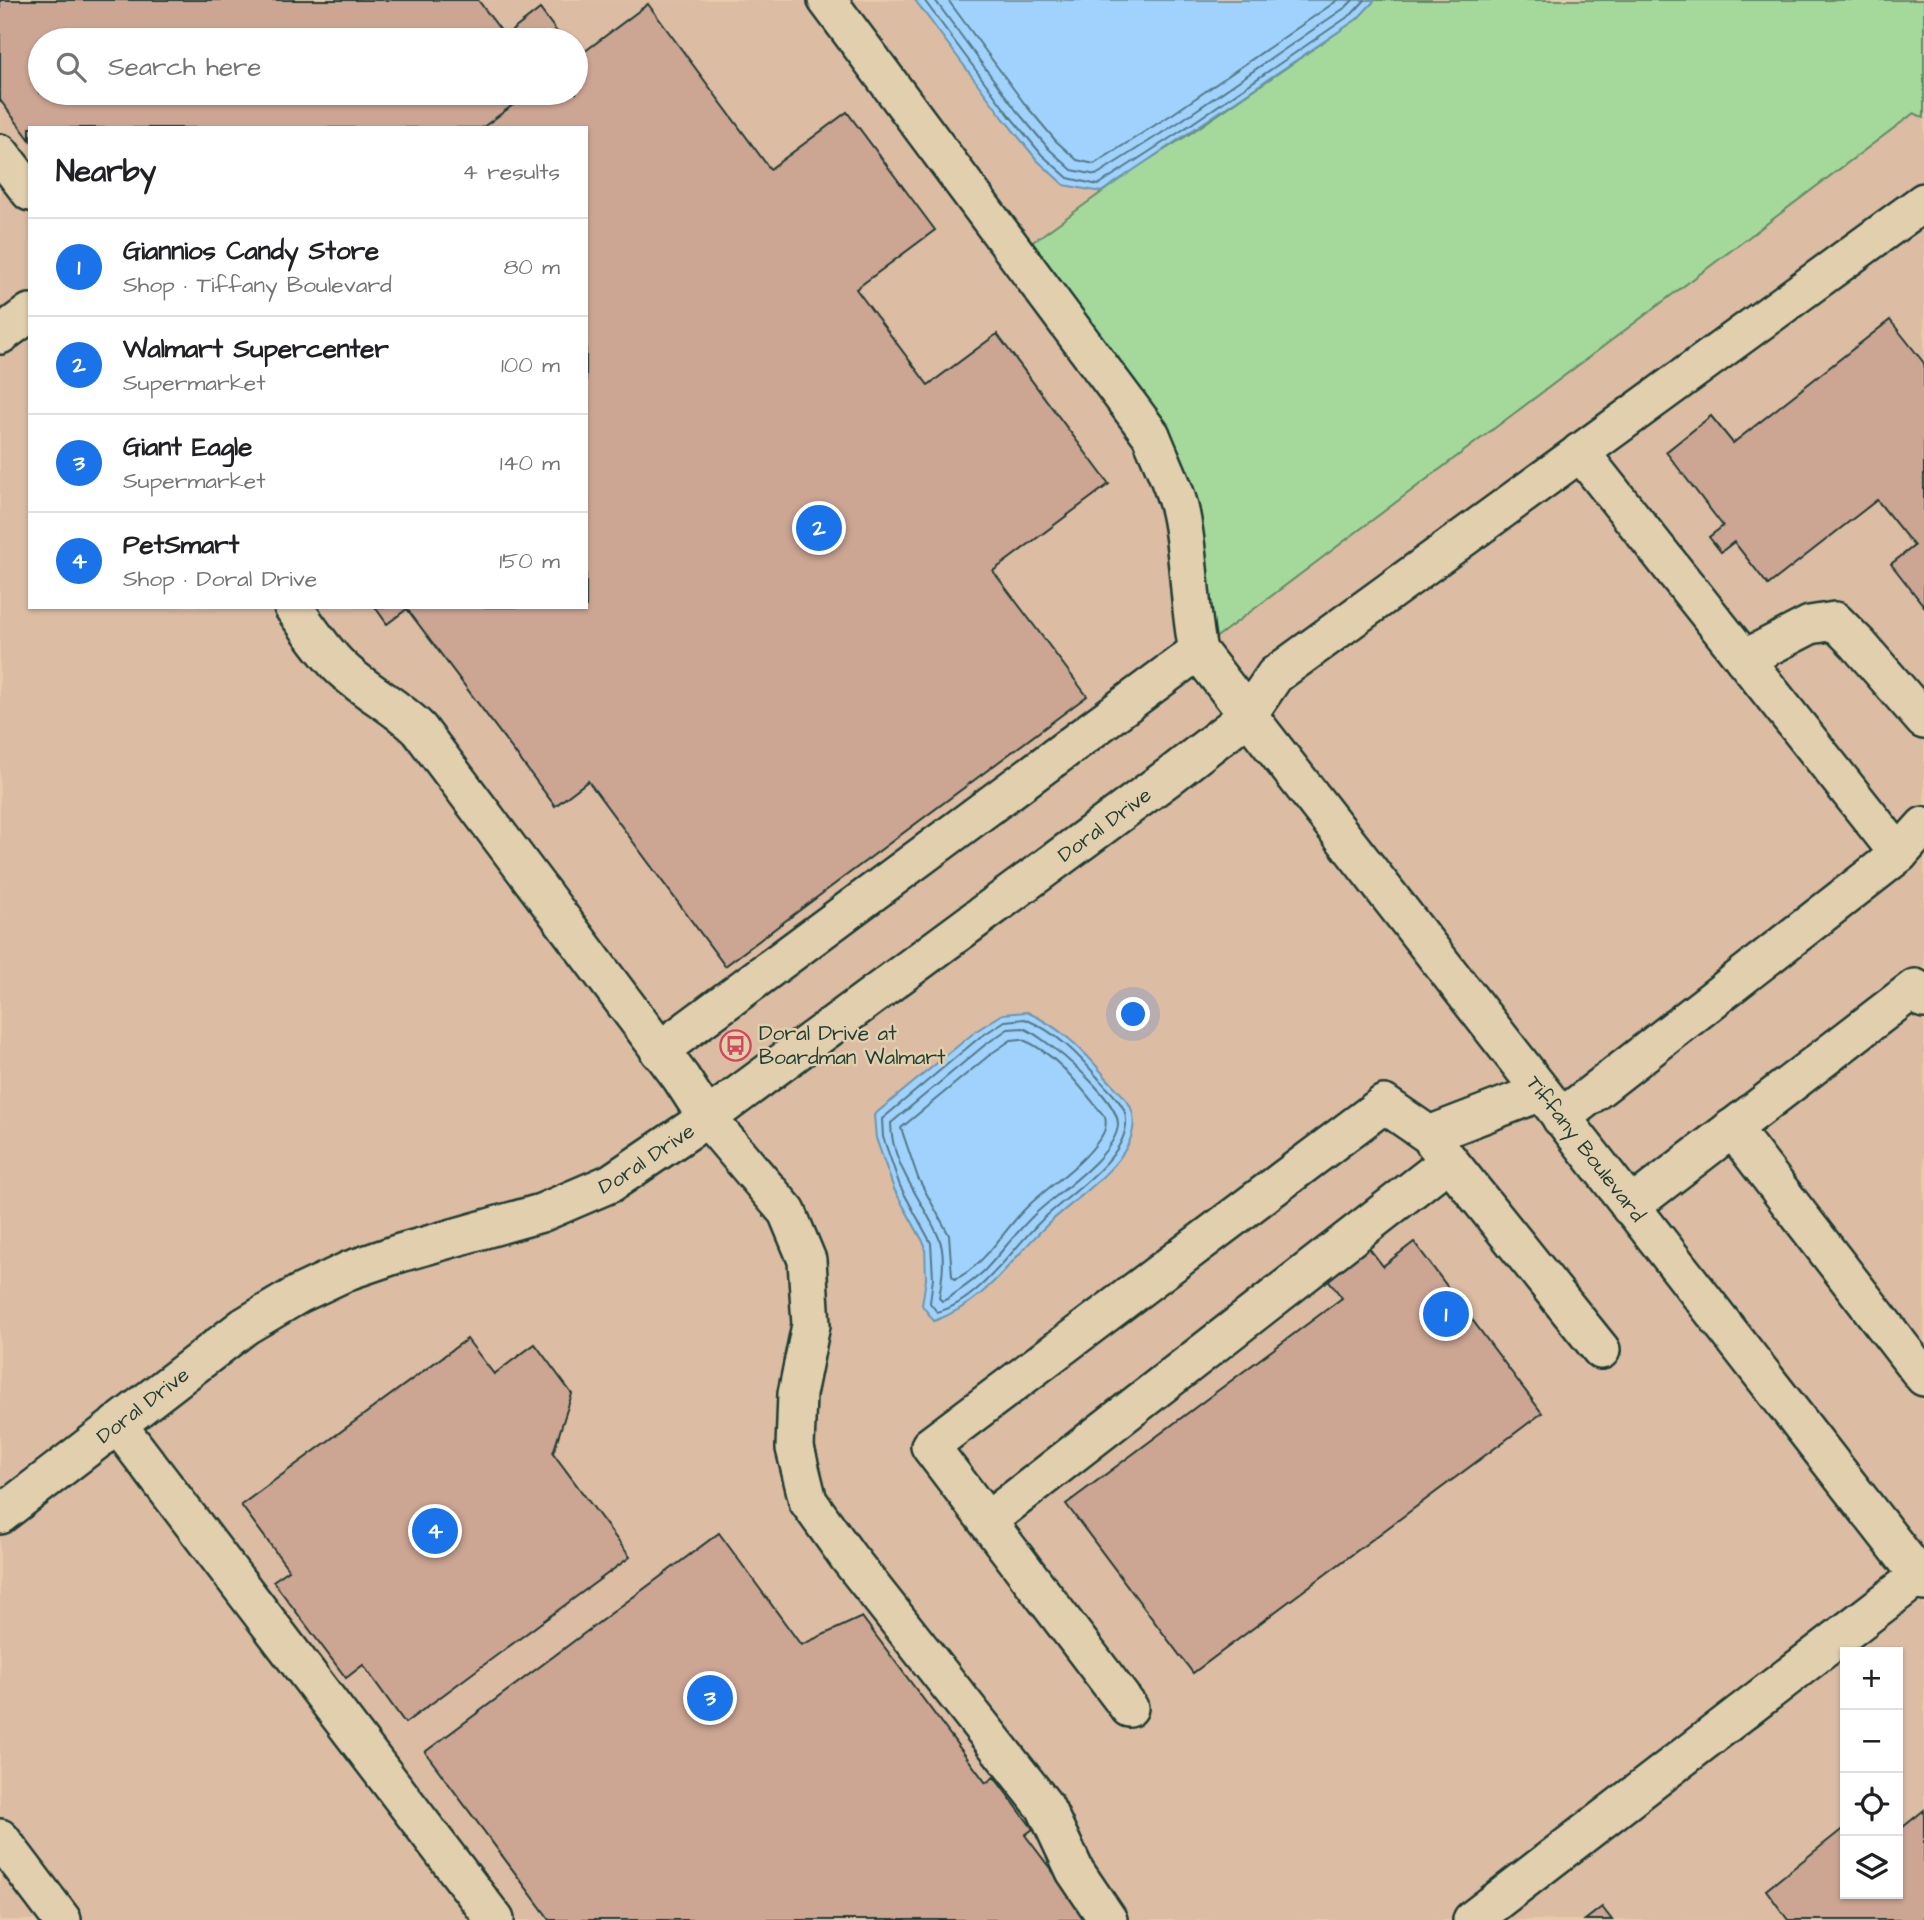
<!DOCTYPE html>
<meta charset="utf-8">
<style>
:root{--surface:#fff;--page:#f6f6f6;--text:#202124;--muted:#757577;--line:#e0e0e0;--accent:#1a73e8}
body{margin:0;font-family:"Architects Daughter",sans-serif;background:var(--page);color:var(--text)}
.controls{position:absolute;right:21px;bottom:21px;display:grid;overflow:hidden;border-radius:0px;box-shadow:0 2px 5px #0004}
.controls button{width:63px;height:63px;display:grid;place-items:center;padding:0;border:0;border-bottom:2px solid var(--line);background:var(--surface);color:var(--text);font:35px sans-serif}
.you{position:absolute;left:1134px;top:1015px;width:24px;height:24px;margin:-18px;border:5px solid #fff;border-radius:50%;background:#1a73e8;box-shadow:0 0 0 10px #1a73e833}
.badge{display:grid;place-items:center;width:46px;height:46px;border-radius:50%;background:var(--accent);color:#fff;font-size:23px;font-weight:700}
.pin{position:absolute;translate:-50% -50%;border:4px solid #fff;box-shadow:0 2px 7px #0006}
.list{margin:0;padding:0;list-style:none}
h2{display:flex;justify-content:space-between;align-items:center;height:91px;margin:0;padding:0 28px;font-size:30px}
h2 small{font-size:23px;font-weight:400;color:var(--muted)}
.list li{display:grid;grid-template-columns:46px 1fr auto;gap:21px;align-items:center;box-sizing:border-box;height:98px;padding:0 28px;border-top:2px solid var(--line)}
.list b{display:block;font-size:26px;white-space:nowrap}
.list p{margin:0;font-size:23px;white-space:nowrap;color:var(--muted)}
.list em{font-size:23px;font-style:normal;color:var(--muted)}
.icon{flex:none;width:38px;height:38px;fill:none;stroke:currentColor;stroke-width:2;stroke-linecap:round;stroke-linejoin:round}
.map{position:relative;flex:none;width:1924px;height:1920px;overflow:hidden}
.search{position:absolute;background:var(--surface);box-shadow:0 2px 5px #0004;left:28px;top:28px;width:560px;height:77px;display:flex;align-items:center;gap:18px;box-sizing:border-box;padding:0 24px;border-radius:38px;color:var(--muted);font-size:26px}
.panel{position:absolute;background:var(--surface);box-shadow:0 2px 5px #0004;left:28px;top:126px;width:560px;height:483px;border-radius:0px}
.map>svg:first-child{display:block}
</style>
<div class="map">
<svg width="1924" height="1920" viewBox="0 0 1924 1920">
<rect width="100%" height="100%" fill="#e8caac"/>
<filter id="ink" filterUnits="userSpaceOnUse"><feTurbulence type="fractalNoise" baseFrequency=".0143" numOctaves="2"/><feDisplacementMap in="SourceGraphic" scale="14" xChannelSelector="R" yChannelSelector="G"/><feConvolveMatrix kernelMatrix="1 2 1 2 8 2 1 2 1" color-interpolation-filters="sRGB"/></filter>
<g filter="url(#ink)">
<path fill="#dcbca2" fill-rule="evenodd" d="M 0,0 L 915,0 L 1004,119 L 1038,160 L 1064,185 L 1101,192 L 1016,254 L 1914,113 L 1924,118 L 1924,1920 L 0,1920 ZM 40,40 L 576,40 L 576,93 L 40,93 ZM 30,128 L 586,128 L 586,607 L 30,607 ZM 1845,1652 L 1898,1652 L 1898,1894 L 1845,1894 Z"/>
<path fill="#a5d99c" stroke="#628b68" stroke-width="2" d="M 1375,0 L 1924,0 L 1924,118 L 1914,113 L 1198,651 L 1181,513 L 1016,254 L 1134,169 L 1188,135 L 1357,19 Z"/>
<path fill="#a0d2fd" stroke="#6c96ad" stroke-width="2" d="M 915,0 L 1375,0 L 1357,19 L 1101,192 L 1064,185 L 1037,160 L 1004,119 Z
M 1027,1012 C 1059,1027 1082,1048 1104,1075 C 1112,1085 1127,1097 1131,1108 C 1149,1154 1073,1199 1046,1226 C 1007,1263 988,1301 934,1321 L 922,1305 L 926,1279 L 925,1245 L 894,1189 L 876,1138 L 874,1115 L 976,1031 L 1003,1014 Z"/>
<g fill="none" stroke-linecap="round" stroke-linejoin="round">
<path stroke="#537984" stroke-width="2" d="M 924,0 L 1009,115 L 1042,155 L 1068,178 L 1098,185 L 1184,129 L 1352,14 L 1365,0
M 935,0 L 1016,110 L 1049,149 L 1072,170 L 1096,175 L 1179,122 L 1346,7 L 1353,0
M 948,0 L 1024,103 L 1056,141 L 1077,160 L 1094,164 L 1174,113 L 1338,0
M 1025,1019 C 1056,1032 1078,1054 1099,1079 C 1107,1089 1122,1101 1125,1113 C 1136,1155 1065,1196 1040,1222 C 1012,1249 977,1303 937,1312 L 930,1303 L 933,1278 L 931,1243 L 900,1186 L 883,1137 L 882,1119 L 980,1037 L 1005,1021 Z
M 1023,1028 C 1046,1037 1120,1100 1118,1125 C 1116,1155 1056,1194 1035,1214 C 1017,1231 1002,1252 985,1270 C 974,1281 960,1290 947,1299 L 942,1301 L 939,1298 C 942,1280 946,1255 939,1238 C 923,1200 891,1166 891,1123 L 986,1044 L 1008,1029 Z
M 1021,1039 C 1057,1053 1081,1088 1105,1117 C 1107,1125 1105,1131 1101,1137 C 1082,1166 1052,1183 1027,1207 C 1004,1229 985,1266 955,1279 L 952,1276 L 949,1235 L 918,1178 L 901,1128 L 992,1053 L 1011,1040 Z"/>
</g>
<path fill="#cca593" stroke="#1f3d34" stroke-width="2" d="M 0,0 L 478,0 L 505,36 L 540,9 L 563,40 L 40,40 L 40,93 L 529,93 L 482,128 L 30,128 L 30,140 L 0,100 Z
M 648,4 L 770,169 L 847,112 L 935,230 L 856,289 L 928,385 L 997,334 L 1109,484 L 993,571 L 1087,696 L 725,966 L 588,781 L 555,806 L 407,609 L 387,624 L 375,607 L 586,607 L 586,128 L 482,128 L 529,93 L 576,93 L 576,58 Z
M 1890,320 L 1924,363 L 1924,606 L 1891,564 L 1914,546 L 1877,500 L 1768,585 L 1734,542 L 1721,552 L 1709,537 L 1723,526 L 1666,452 L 1711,416 L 1733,443 Z
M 1362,1239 L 1383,1266 L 1414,1242 L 1542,1413 L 1193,1673 L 1066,1504 L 1342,1298 L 1321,1270 Z
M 467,1339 L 494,1374 L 535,1344 L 572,1394 L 553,1453 L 630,1557 L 405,1723 L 363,1665 L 346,1678 L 273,1581 L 289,1570 L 241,1505 Z
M 719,1533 L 801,1645 L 862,1617 L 986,1783 L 994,1777 L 1033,1829 L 1025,1835 L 1089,1920 L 550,1920 L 425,1752 Z
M 1924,1810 L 1924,1920 L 1788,1920 L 1766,1890 L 1845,1827 L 1845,1894 L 1898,1894 L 1898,1831 Z
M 1602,1907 L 1612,1920 L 1585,1920 Z"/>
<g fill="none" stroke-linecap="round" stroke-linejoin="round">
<defs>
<g id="minor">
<path id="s1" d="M 827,0 L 1151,435 C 1161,461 1176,489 1181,516 C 1190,561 1189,606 1198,651 L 1924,1582"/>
<path d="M 0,153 L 30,192"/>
<path d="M 0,335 L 30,313"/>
<path d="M 1580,452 L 1899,854"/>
<path d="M 293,607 C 307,626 321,647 337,664 C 362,690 394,704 419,729 L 681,1078 L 707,1118 L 787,1212 L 807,1260 L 811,1325 L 797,1394 L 795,1448 L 808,1501 L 848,1557 L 1045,1807 L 1075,1871 L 1108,1920"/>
<path d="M 1744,659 L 1810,625 L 1835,621 L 1858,644 L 1924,720"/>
<path d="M 659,1051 L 1198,651"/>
<path d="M 1561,1118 L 1899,854 L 1924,826"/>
<path d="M 1732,1128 L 1924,1377"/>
<path d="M 1434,1142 L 1601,1350"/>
<path d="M 1630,1207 L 1915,988 L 1924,999"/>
<path d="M 117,1424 L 495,1920"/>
<path id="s2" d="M 0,1515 L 245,1326 L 299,1294 L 350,1270 L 400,1253 L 541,1213 L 611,1183 L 707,1118 L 1170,776 L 1247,716 L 1275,675 L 1924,202"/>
<path d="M 987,1521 L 1449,1161"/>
<path d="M 1129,1708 L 930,1446 L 1384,1104 L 1429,1135 L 1541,1092"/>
<path d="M 0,1838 L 62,1920"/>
<path d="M 1472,1920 L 1924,1572"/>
</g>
</defs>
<use href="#minor" stroke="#1f3d34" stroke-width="42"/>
<use href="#minor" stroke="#e2cfad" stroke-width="37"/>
</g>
</g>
<defs>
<symbol id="bus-ring" viewBox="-11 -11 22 22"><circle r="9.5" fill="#e2cfad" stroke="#d1495b" stroke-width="1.5"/><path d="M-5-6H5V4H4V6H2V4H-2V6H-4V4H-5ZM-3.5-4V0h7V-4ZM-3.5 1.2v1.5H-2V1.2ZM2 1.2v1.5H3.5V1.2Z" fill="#d1495b"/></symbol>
</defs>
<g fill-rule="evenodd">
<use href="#bus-ring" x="718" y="1028" width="35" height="35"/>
</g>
<g text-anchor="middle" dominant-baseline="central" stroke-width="5" stroke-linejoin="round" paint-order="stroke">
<g font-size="21" fill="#1f3d34" stroke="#e2cfad">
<text stroke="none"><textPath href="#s2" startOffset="1314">Doral Drive</textPath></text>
<text stroke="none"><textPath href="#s1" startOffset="1396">Tiffany Boulevard</textPath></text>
<text stroke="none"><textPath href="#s2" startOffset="747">Doral Drive</textPath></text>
<text stroke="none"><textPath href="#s2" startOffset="180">Doral Drive</textPath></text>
</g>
<g font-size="21" fill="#1f3d34" stroke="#e2cfad" text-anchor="start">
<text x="759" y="1033">Doral Drive at<tspan x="759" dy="24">Boardman Walmart</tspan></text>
</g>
</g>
</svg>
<div class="controls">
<button>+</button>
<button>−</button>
<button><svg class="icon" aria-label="locate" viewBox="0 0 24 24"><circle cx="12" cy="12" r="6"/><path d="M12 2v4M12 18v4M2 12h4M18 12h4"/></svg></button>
<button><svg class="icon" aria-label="layers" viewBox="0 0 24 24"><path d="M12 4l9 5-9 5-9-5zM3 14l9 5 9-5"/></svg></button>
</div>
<div class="you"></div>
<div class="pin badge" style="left:1446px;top:1314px">1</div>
<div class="pin badge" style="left:819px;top:528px">2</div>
<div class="pin badge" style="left:710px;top:1698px">3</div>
<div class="pin badge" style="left:435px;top:1531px">4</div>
<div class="search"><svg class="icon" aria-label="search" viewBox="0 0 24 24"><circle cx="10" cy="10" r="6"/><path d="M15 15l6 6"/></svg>Search here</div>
<section class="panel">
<h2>Nearby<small>4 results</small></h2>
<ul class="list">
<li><span class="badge">1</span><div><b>Giannios Candy Store</b><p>Shop · Tiffany Boulevard</p></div><em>80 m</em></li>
<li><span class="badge">2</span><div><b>Walmart Supercenter</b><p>Supermarket</p></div><em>100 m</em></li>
<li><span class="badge">3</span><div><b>Giant Eagle</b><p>Supermarket</p></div><em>140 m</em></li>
<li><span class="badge">4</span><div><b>PetSmart</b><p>Shop · Doral Drive</p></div><em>150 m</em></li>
</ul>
</section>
</div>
